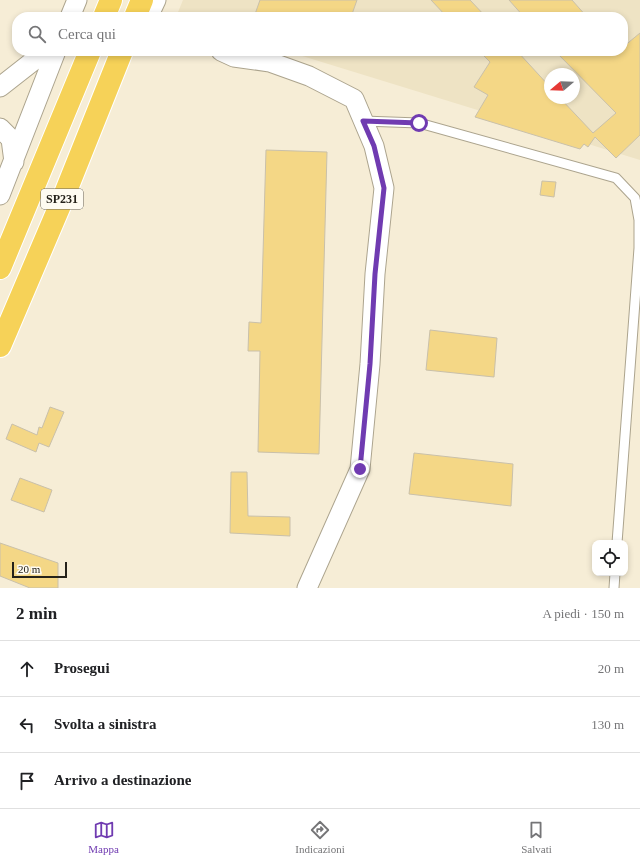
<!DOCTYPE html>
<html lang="it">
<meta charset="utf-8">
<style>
:root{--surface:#fff;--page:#f2f2f2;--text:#202124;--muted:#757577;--line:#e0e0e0;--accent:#703bb1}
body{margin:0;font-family:Georgia,serif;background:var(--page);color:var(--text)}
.controls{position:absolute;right:12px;bottom:12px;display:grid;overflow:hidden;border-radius:8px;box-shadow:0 2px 6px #0003}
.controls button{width:36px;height:36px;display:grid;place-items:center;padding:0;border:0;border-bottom:1px solid var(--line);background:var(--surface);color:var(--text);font:20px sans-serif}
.compass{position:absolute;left:544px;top:68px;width:36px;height:36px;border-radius:50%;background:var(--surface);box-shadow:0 2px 6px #0003;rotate:251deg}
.scale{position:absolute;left:12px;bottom:10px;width:55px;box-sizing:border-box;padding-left:4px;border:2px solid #25221a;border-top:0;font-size:11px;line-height:14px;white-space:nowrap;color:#25221a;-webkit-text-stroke:3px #fefbf1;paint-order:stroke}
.stop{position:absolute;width:12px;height:12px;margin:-9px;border:3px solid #703bb1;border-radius:50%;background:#fff}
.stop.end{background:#703bb1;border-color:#fff;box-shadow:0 1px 4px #0008}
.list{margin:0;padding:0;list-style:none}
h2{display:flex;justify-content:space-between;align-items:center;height:52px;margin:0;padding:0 16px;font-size:17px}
h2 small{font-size:13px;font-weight:400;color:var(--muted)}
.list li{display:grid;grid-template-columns:26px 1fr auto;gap:12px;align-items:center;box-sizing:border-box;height:56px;padding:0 16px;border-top:1px solid var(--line)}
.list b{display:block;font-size:15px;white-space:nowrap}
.list em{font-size:13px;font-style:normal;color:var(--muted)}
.icon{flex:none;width:22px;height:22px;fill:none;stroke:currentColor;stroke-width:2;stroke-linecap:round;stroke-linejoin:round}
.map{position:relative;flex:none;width:640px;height:588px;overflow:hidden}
.search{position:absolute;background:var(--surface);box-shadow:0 2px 6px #0003;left:12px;right:12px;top:12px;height:44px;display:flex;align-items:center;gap:10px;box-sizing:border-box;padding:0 14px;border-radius:16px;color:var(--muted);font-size:15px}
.sheet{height:220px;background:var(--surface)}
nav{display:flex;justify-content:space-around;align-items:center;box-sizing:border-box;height:56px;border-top:1px solid var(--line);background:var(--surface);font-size:11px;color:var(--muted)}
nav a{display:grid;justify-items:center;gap:2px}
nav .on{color:var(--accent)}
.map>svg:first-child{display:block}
</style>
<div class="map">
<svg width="640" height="588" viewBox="0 0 640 588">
<rect width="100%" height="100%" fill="#f6edd6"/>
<path fill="#eee3c4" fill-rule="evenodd" d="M 183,0 L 640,0 L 640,160 L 286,51 L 623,51 L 623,17 L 176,17 ZM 550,74 L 574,74 L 574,98 L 550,98 Z"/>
<path fill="#f4d786" stroke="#c9c0aa" d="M 260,0 L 357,0 L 351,17 L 254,17 Z
M 431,0 L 470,0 L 486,17 L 447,17 Z
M 509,0 L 572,0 L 587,17 L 524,17 Z
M 640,33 L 640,135 L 616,158 L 595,137 L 588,147 L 584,144 L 580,149 L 475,117 L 488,95 L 474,87 L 490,62 L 479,51 L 517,51 L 550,87 L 550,98 L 560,98 L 593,133 L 616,113 L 555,51 L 623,51 L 623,47 Z
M 266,150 L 327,152 L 319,454 L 258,452 L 260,351 L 248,351 L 249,322 L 261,323 Z
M 542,181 L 556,182 L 554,197 L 540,195 Z
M 430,330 L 497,338 L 494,377 L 426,370 Z
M 50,407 L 64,412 L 49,447 L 39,443 L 36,452 L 6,439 L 12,424 L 37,435 L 39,427 L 42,428 Z
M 414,453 L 513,464 L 511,506 L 409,494 Z
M 231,472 L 247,472 L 248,516 L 290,517 L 290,536 L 230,533 Z
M 20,478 L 52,490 L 44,512 L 11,500 Z
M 0,543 L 58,563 L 58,588 L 30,588 L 0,576 Z"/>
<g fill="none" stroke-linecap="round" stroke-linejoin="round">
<defs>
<path id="service" d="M 363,121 L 419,123 L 616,178 L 635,198 L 639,220 L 639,248 L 617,543
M 614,588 L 615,573"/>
<path id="minor" d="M 70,17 L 77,0
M 148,17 L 156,0
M 221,51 L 234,57 L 270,62 L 309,76 L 354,99 L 374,146 L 384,188 L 375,274 L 370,364 L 360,469 L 307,588
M 0,87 L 46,51
M 0,128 L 11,139 L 14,162
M 0,195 L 56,51"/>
<path id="trunk" d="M 104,17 L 111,0
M 135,17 L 142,0
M 0,268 L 90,51
M 0,346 L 64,196 L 122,51"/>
</defs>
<use href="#service" stroke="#aca48e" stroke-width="11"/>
<use href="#minor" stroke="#aca48e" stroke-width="21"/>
<use href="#trunk" stroke="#fff" stroke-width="24"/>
<use href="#service" stroke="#fff" stroke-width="9"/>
<use href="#minor" stroke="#fff" stroke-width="19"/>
<use href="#trunk" stroke="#f6d258" stroke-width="22"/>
</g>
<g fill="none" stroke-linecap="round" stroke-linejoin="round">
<path stroke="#703bb1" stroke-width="5" d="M 360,469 L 370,364 L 375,274 L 384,188 L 374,146 L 363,121 L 419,123"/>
</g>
<g text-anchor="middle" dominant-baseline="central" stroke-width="3.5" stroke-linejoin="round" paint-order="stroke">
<rect fill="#fefbf1" stroke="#66635a" stroke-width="1" x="41" y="189" width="42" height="20" rx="3"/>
<g font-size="12" font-weight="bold" fill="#25221a">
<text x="62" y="199">SP231</text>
</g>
</g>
</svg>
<div class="controls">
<button><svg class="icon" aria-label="locate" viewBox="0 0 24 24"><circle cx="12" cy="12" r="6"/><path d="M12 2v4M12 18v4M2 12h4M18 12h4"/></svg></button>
</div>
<svg class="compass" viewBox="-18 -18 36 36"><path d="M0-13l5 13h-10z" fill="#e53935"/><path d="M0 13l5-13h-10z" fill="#757577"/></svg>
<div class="scale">20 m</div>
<div class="stop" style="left:419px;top:123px"></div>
<div class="stop end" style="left:360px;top:469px"></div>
<div class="search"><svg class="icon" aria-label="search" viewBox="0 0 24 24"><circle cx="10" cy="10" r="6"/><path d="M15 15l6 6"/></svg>Cerca qui</div>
</div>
<section class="sheet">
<h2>2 min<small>A piedi · 150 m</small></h2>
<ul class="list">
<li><svg class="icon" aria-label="ahead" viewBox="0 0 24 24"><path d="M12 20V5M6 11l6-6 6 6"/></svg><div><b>Prosegui</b></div><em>20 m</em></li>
<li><svg class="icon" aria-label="left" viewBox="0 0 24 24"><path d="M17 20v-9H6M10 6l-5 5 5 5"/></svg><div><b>Svolta a sinistra</b></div><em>130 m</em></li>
<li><svg class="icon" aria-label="arrive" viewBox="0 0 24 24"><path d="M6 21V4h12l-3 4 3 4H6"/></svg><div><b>Arrivo a destinazione</b></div></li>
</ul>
</section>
<nav>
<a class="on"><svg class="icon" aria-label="map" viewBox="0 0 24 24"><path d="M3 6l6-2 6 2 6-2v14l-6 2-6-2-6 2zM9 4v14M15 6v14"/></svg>Mappa</a>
<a><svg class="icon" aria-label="directions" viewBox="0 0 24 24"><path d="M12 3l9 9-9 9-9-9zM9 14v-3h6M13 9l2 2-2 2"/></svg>Indicazioni</a>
<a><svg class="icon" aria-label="saved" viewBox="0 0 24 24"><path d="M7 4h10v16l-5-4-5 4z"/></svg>Salvati</a>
</nav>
